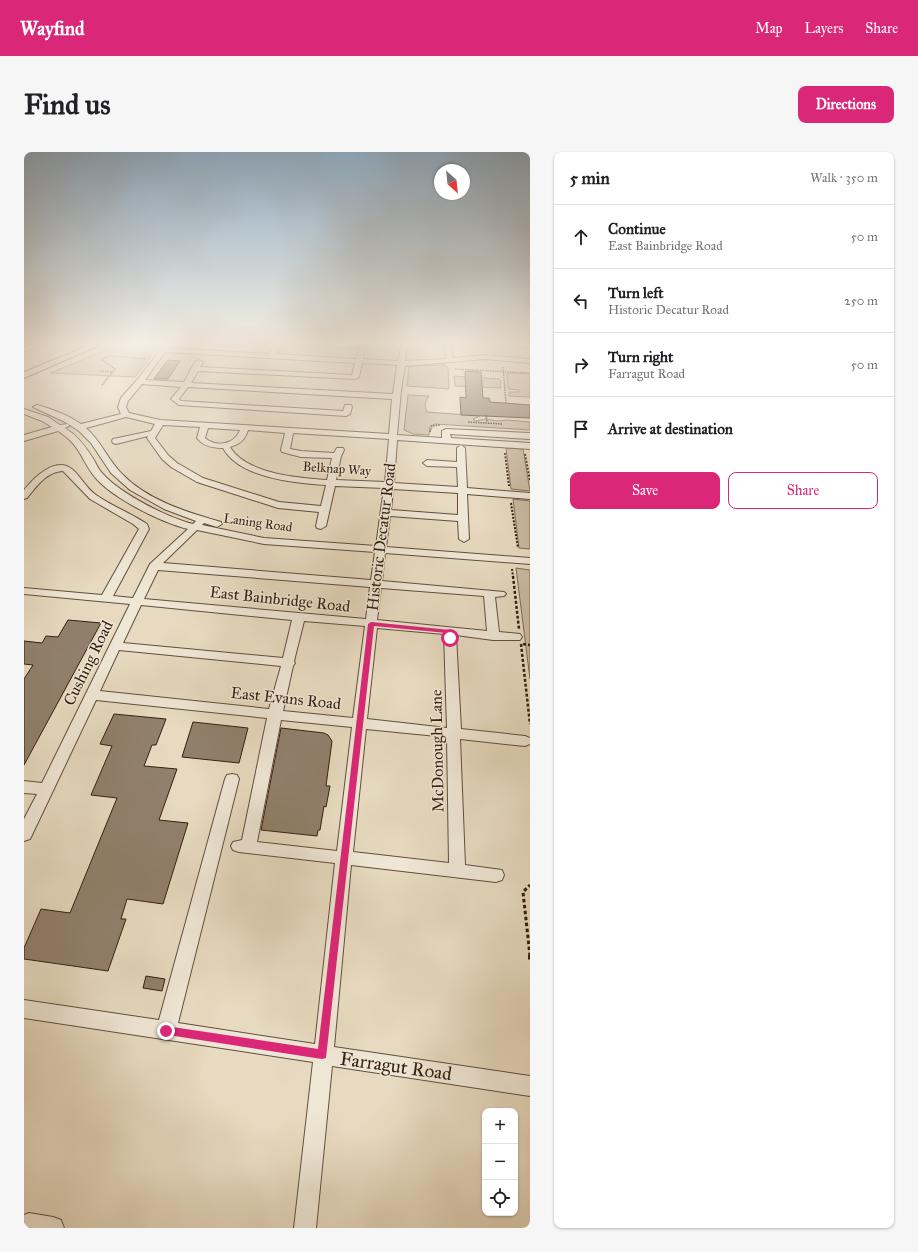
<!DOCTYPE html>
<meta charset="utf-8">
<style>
:root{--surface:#fff;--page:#f6f6f6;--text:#202124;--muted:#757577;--line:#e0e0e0;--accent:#db2777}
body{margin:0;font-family:"IM FELL Great Primer",serif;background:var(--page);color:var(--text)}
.controls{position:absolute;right:12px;bottom:12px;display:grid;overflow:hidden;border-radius:8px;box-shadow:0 1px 3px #0004}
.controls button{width:36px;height:36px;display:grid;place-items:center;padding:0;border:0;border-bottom:1px solid var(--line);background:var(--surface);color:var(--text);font:20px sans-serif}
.compass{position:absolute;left:410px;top:12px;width:36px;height:36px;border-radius:50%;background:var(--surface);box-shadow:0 1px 3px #0004;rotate:153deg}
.stop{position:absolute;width:12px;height:12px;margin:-9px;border:3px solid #db2777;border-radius:50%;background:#fff}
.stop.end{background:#db2777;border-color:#fff;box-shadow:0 1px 4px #0008}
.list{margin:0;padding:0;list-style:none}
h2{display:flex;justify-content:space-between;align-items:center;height:52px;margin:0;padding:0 16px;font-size:17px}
h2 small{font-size:13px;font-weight:400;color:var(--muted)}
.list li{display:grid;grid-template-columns:26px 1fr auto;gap:12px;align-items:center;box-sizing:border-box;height:64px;padding:0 16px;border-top:1px solid var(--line)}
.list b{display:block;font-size:15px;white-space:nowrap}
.list p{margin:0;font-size:13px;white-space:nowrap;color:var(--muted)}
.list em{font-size:13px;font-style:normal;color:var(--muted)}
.actions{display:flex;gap:8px;padding:12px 16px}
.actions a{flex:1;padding:9px 0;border:1px solid var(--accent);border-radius:8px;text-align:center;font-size:14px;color:var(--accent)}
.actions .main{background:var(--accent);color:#fff}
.icon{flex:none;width:22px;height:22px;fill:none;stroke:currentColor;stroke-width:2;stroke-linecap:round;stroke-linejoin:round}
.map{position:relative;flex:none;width:506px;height:1076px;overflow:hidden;border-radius:8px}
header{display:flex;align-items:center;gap:24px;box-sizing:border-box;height:56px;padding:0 20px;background:var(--accent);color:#fff}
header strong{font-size:19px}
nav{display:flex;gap:22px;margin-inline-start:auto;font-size:14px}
.intro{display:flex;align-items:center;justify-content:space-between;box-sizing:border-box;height:96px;padding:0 24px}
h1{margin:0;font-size:28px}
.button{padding:10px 18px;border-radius:8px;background:var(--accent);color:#fff;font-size:14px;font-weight:700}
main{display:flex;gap:24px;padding:0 24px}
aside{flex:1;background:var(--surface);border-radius:8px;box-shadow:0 1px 3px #0004}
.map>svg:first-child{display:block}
</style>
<header>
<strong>Wayfind</strong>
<nav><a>Map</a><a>Layers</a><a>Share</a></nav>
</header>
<div class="intro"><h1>Find us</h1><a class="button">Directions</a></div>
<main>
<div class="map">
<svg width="506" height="1076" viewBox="0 0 506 1076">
<rect width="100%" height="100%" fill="#e7dac0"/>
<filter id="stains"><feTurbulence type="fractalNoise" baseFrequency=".005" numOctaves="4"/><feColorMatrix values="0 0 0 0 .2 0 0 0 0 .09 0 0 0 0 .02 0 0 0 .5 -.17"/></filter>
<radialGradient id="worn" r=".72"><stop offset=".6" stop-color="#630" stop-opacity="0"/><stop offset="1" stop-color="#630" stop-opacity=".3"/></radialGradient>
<path fill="#c9baa2" stroke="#7e6c59" d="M 98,192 L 136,192 L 111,225 L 26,221 Z
M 421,213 L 424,216 L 425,237 L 383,234 L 385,214 Z
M 483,221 L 506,222 L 506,245 L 485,244 L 485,240 L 495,240 L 495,238 L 484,237 Z
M 430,224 L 476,227 L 477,236 L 431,234 Z
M 384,243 L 405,244 C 401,249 400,254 403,260 L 456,264 L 449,267 L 452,269 L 461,267 L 475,269 L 483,268 L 506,270 L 506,278 L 411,272 L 406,274 L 405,283 L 389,282 L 380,278 Z
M 482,296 L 499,297 L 506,339 L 487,337 Z
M 489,347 L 506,349 L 506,397 L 495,396 Z
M 492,416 L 506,418 L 506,527 Z"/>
<path fill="#91806c" stroke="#341f10" d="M 144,208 L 156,209 L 144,227 L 130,227 Z
M 441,219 L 457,220 L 459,246 L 465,246 L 466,250 L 506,253 L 506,266 L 437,263 L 436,245 L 442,246 Z
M 44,468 L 77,471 L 0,613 L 0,527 L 9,513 L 0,512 L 0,489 L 18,491 L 22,484 L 34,485 Z
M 90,562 L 142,567 L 132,593 L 128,593 L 120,614 L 153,617 L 135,668 L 164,671 L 139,752 L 103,747 L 97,767 L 102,767 L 84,819 L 0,807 L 0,796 L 17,757 L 46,761 L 93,646 L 67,643 L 88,594 L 76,592 Z
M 169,570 L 224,576 L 215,611 L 158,605 Z
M 257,576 L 300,581 L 304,583 L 308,589 L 302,634 L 306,634 L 302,655 L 300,654 L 296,678 L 294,678 L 293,684 L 237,678 Z
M 122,824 L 141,827 L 138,839 L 119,836 Z"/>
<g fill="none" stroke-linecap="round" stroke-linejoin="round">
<defs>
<path id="minor" d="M 13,192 L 21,192 L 0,200 L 0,196 Z
M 141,192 L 147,192 L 144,196 L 245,202 L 250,192 L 256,192 L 252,202 L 332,207 L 335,196 L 287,194 L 284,192 L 342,192 L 339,207 L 374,209 L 377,195 L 380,193 L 383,195 L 381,209 L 422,207 L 421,192 L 427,192 L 428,205 L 431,206 L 461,203 L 506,207 L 506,211 L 461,207 L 381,214 L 377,238 L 373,283 L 418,286 L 418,279 L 422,277 L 506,281 L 506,287 L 426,282 L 427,286 L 506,291 L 506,297 L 373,288 L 370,331 L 434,335 L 433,315 L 403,314 L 399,311 L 403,308 L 433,310 L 433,296 L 437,293 L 441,296 L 443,336 L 506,341 L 506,347 L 443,342 L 445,387 L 440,390 L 435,387 L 434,369 L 366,364 L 362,395 L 506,406 L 506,412 L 361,401 L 358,429 L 480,440 L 482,442 L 480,444 L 471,445 L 475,480 L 496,482 L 498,485 L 496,488 L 469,488 L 432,483 L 437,577 L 501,584 L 506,586 L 506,592 L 501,594 L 436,587 L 441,713 L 478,718 L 480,723 L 478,728 L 472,730 L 327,713 L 310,895 L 506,924 L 506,944 L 308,914 L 292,1076 L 270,1076 L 289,910 L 0,866 L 0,848 L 135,868 L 201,627 L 203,623 L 208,622 L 213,623 L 215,627 L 154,871 L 291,892 L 311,711 L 215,700 L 209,698 L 207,694 L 209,690 L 218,688 L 243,566 L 72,548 L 8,683 L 6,687 L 0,689 L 0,667 L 13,642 L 0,641 L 0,629 L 18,631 L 106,452 L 0,442 L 0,436 L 78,443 L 115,377 L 109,372 L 66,347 L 39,319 C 22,320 13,334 3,346 L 0,347 L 0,338 C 10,326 32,303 49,318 C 57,325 62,336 72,343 C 88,354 106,361 123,372 L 125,377 L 89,444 L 109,446 L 126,412 L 164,377 C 138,371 86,345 70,324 C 56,305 56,293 34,279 L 0,289 L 0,283 L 28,275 L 18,269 L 0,262 L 0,257 L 24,265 L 36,273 L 44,272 L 45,274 L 41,276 C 54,284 62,295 70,308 C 72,312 75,318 78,321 C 95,341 144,366 169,372 L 172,369 L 140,357 L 106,338 L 87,321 L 67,291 L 55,279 L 41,270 L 9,255 L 13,253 C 28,257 44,263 57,272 L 97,262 L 94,255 L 97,246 L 113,228 ZM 141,200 L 331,211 L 328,223 L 176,215 L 179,210 L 175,208 L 171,210 L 160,230 L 121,228 ZM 338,211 L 373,213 L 369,242 L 167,231 L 174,219 L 331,227 L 335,225 ZM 118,232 L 157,235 L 147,247 L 155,253 L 322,264 L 326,262 L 328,255 L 327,253 L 321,253 L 319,259 L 157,249 L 155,247 L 164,235 L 368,247 L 365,282 L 136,268 L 105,261 L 102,255 L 104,249 ZM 102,265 L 131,272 L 127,279 L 89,287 L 88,289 L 89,291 L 92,292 L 124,284 L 123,286 L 138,307 L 147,315 L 173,330 L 254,356 L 295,360 L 292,374 L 293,376 L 297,377 L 302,374 L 311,334 L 360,336 L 352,394 L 240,386 L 178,373 L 180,371 L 193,375 L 198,372 L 197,370 C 162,360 123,348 98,322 C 84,308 77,289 62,276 ZM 139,273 L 176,275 L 173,286 C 179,294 188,296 199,296 C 215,326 271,331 302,333 L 297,354 L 255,350 L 179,326 L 153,311 L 144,303 L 131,286 ZM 184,276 L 216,278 C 211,292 193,296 181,286 ZM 224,278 L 261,281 L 257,298 L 258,300 L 277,305 L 308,306 L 303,328 C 275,326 222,322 206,295 C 216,292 221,288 224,278 ZM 269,281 L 365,287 L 361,330 L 312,328 L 317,304 L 320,298 L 319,296 L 313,296 L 310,301 L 277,299 L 266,297 ZM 369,337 L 434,341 L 434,363 L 367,358 ZM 173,378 L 240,392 L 351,400 L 347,428 L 139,411 ZM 134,418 L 346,435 L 342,467 L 120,447 ZM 357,436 L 460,444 L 463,479 L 353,468 ZM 117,453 L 268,468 L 259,506 L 99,491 ZM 280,469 L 341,474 L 329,566 L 259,559 L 269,514 L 271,511 L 270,509 ZM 353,476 L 420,482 L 423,576 L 343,567 ZM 95,498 L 257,514 L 245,557 L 76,539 ZM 257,568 L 328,575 L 313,699 L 233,690 ZM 342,577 L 423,585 L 425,711 L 329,700 Z
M 463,192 L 506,192 L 506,195 L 466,194 Z
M 5,1061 L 29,1065 L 37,1068 L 40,1076 L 0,1076 L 0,1063 Z"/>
<path id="major" d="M 68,192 L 78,192 L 0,226 L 0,220 Z"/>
</defs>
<use href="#minor" stroke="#614e3c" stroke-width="2"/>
<use href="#major" stroke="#341f10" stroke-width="2"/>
<path stroke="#341f10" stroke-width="1.5" stroke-dasharray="1.5 1" stroke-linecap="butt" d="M 479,215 L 482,251
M 431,217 L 506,221
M 76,219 L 88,220
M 78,233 L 91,217 L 78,208 L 79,206 L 88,204 L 122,207
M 462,263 L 463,270
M 444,270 L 478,272
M 406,280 L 408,274 L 416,273"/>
<path stroke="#341f10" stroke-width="2" stroke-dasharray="2 1.5" stroke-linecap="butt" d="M 481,301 L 485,334
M 501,302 L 506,329
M 487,351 L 494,396
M 488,417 L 489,425"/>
<path stroke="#341f10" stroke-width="2.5" stroke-dasharray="3 2" stroke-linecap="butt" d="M 489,424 L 495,477
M 497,492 L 506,572
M 499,492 L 506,493"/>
<path stroke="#341f10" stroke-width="3" stroke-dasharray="3.5 2.5" stroke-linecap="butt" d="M 506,804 L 499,740 L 506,733"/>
<path stroke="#341f10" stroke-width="4" stroke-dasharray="4.5 3" stroke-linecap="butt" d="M 506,803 L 506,808"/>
<use href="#minor" fill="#efe7d6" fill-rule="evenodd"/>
<use href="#major" fill="#e7dac0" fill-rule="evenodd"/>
</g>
<linearGradient id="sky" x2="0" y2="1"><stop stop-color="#8faac0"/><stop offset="0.56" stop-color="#f4eee3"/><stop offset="1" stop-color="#f4eee3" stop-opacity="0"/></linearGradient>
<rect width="506" height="342" fill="url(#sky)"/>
<path fill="#db2777" d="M 347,470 L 426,478 L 429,480 L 429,486 L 424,487 L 423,481 L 350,474 L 302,906 L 298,907 L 138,882 L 137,879 L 138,875 L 142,874 L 294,897 L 344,472 Z"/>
<g text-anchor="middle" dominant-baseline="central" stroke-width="3" stroke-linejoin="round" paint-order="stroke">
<g font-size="13" fill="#341f10" stroke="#efe7d6">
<text transform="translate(313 317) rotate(4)">Belknap Way</text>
<text transform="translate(234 371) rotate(8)">Laning Road</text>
</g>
<g font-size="16" fill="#341f10" stroke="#efe7d6">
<text transform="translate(357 385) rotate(-83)">Historic Decatur Road</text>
<text transform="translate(256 447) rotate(6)">East Bainbridge Road</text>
<text transform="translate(64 511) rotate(-64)">Cushing Road</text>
<text transform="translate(262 546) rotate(6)">East Evans Road</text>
<text transform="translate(413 599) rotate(-91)">McDonough Lane</text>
</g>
<g font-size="19" fill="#341f10" stroke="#efe7d6">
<text transform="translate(372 914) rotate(8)">Farragut Road</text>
</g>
</g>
<rect width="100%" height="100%" filter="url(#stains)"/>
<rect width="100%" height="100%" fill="url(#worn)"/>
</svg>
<div class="controls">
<button>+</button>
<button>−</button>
<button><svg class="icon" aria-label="locate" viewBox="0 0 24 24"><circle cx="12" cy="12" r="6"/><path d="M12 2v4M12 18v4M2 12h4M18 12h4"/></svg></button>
</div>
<svg class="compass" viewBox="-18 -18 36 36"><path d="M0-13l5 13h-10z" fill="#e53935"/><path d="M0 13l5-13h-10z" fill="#757577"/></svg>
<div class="stop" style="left:426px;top:486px"></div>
<div class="stop end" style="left:142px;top:879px"></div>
</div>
<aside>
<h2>5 min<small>Walk · 350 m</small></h2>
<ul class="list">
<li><svg class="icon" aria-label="ahead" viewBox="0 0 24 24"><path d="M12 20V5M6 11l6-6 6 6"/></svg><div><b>Continue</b><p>East Bainbridge Road</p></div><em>50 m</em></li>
<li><svg class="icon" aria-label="left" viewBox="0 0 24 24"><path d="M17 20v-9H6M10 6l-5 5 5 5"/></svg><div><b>Turn left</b><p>Historic Decatur Road</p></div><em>250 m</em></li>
<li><svg class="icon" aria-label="right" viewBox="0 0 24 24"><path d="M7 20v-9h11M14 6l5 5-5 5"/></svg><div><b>Turn right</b><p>Farragut Road</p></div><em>50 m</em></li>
<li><svg class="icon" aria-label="arrive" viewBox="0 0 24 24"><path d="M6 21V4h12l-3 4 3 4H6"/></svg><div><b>Arrive at destination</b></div></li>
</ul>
<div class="actions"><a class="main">Save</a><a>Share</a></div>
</aside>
</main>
